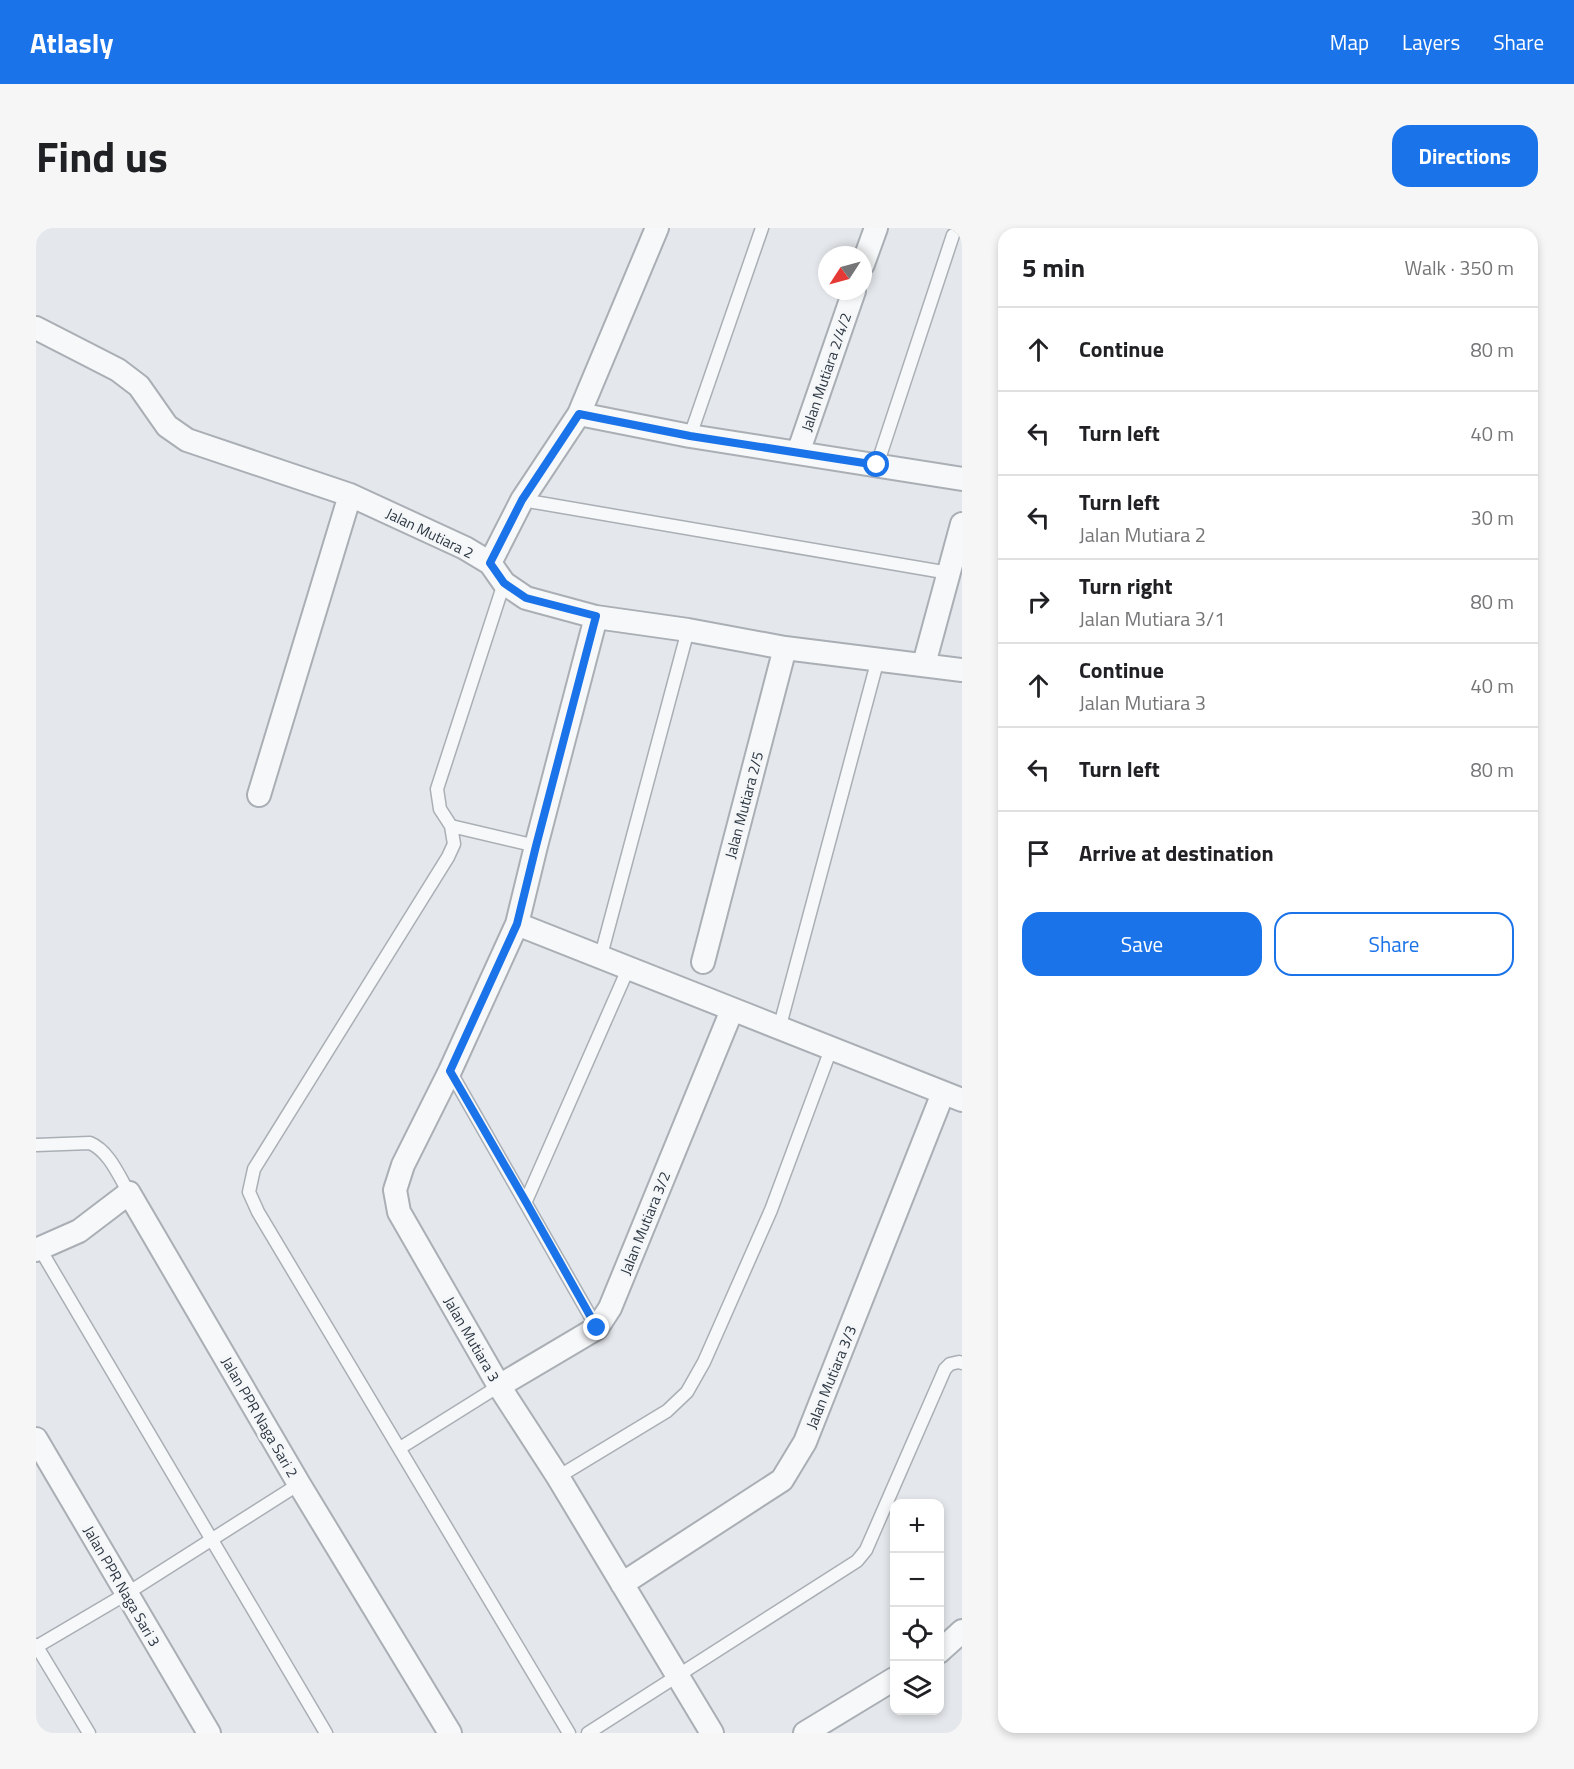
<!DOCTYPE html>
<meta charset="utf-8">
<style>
:root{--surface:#fff;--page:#f6f6f6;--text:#202124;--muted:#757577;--line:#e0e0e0;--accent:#1a73e8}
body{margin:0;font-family:"Titillium Web",sans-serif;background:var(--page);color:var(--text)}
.controls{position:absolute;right:18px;bottom:18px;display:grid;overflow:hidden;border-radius:12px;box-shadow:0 3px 9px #0003}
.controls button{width:54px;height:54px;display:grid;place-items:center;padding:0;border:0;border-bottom:2px solid var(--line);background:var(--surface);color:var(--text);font:30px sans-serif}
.compass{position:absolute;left:782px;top:18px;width:54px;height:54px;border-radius:50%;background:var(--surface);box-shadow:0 3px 9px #0003;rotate:234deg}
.stop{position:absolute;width:18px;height:18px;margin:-14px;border:4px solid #1a73e8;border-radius:50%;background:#fff}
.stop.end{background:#1a73e8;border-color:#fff;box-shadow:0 2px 6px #0008}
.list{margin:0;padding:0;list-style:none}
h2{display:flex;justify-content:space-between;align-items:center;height:78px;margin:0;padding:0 24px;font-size:26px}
h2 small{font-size:20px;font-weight:400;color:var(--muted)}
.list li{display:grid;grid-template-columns:39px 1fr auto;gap:18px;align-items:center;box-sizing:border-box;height:84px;padding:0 24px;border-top:2px solid var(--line)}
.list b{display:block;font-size:22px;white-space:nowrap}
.list p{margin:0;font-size:20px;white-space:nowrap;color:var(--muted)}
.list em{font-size:20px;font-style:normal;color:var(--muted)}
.actions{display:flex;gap:12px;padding:18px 24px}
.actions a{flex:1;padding:14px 0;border:2px solid var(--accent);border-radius:18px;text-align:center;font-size:21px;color:var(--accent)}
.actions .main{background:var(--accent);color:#fff}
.icon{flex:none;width:33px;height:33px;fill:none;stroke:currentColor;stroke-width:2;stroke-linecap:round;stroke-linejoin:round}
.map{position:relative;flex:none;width:926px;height:1505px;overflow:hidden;border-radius:18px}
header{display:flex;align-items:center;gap:36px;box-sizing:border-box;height:84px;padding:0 30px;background:var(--accent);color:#fff}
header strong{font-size:28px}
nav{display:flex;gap:33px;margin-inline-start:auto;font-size:21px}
.intro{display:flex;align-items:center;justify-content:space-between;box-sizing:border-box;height:144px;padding:0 36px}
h1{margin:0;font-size:42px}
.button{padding:15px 27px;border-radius:18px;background:var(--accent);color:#fff;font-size:21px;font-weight:700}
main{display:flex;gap:36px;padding:0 36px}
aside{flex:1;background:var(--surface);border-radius:18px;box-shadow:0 3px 9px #0003}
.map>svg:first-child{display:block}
</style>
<header>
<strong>Atlasly</strong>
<nav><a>Map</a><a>Layers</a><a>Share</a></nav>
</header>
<div class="intro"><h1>Find us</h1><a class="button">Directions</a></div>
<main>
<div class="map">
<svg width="926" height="1505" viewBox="0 0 926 1505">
<rect width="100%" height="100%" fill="#e4e7eb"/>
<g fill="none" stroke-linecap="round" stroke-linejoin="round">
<defs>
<path id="lane" d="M 654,208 L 726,0
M 841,237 L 917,7
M 486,272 L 913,345
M 468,355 L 401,561 L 404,581 L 415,598 L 418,616 L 412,629 L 218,941 L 213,964 L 222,984 L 533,1505
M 415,598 L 500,618
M 564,731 L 652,402
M 743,801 L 842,431
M 414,843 L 561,1100
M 0,917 L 54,915 C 73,923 83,948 93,965
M 490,973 L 592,741
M 4,1021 L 290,1505
M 364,1220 L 463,1158
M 522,1249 L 631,1183 L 651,1164 L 668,1134 L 735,982 L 795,821
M 0,1417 L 53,1505
M 0,1419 L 90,1366 L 263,1256
M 552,1505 L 821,1333 L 830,1322 L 909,1141 L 914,1136 L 923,1134 L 926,1135"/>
<path id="street" d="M 621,0 L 543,186 L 654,208 L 926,251
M 827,36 L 840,0
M 0,100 L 82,142 L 103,158 L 131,198 L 151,212 L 314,267 L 429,320 L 454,335 L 468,355 L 490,370 L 560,389 L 652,402 L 749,420 L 926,442
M 762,225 L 818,63
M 454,335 L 486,272 L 543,186
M 560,389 L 500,618 L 481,696 L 414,843 L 367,937 L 359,962 L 363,984 L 463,1158 L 522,1249 L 676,1505
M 888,436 L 926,296
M 223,567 L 314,267
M 481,696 L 926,872
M 667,734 L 749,420
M 0,1022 L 43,1003 L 93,965 L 263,1256 L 414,1505
M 463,1158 L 561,1100 L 574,1080 L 696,782
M 0,1211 L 173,1505
M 586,1356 L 746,1252 L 769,1214 L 907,865
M 903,1424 L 926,1403
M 769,1505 L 858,1451"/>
</defs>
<use href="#lane" stroke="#a9afb5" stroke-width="15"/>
<use href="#street" stroke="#a9afb5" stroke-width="26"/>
<use href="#lane" stroke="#f7f8f9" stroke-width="12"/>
<use href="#street" stroke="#f7f8f9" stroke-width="22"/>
</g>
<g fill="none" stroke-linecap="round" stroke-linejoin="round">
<path stroke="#1a73e8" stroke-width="8" d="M 561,1100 L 490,974 L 414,843 L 481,696 L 500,618 L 560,388 L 490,370 L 468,355 L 454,335 L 486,272 L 543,186 L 654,208 L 841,237"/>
</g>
<g text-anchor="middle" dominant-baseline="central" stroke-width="6" stroke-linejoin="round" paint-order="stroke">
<g font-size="15" fill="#2c3743" stroke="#f4f6f8">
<text transform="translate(790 144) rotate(-71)">Jalan Mutiara 2/4/2</text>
<text transform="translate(394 305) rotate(26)">Jalan Mutiara 2</text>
<text transform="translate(708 577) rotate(-75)">Jalan Mutiara 2/5</text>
<text transform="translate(609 995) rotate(-68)">Jalan Mutiara 3/2</text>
<text transform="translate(436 1111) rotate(60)">Jalan Mutiara 3</text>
<text transform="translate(795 1149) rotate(-68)">Jalan Mutiara 3/3</text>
<text transform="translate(224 1189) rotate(60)">Jalan PPR Naga Sari 2</text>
<text transform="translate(86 1358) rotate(60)">Jalan PPR Naga Sari 3</text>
</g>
</g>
</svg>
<div class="controls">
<button>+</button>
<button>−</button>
<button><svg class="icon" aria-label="locate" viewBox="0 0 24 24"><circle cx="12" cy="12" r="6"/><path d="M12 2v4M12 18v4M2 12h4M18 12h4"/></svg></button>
<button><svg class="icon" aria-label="layers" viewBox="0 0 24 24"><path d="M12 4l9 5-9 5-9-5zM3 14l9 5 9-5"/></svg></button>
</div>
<svg class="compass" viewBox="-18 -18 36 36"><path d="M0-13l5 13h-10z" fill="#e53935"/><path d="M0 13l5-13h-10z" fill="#757577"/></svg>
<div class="stop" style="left:841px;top:237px"></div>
<div class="stop end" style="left:561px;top:1100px"></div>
</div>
<aside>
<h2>5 min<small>Walk · 350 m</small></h2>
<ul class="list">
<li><svg class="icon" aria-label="ahead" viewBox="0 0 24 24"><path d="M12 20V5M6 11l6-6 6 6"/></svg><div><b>Continue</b></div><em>80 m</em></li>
<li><svg class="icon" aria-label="left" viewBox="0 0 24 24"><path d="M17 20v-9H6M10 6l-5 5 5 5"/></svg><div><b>Turn left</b></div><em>40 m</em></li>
<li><svg class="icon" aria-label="left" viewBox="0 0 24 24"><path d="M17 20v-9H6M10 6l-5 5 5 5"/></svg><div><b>Turn left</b><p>Jalan Mutiara 2</p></div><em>30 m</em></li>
<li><svg class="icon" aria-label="right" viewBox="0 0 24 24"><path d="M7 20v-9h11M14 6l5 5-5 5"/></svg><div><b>Turn right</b><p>Jalan Mutiara 3/1</p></div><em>80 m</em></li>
<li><svg class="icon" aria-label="ahead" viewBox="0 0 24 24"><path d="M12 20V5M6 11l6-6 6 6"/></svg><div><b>Continue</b><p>Jalan Mutiara 3</p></div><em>40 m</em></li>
<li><svg class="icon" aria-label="left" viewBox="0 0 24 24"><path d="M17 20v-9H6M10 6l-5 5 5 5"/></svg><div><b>Turn left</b></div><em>80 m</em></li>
<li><svg class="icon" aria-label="arrive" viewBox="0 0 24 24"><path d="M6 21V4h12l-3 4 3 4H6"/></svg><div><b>Arrive at destination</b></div></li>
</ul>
<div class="actions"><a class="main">Save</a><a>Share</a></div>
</aside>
</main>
